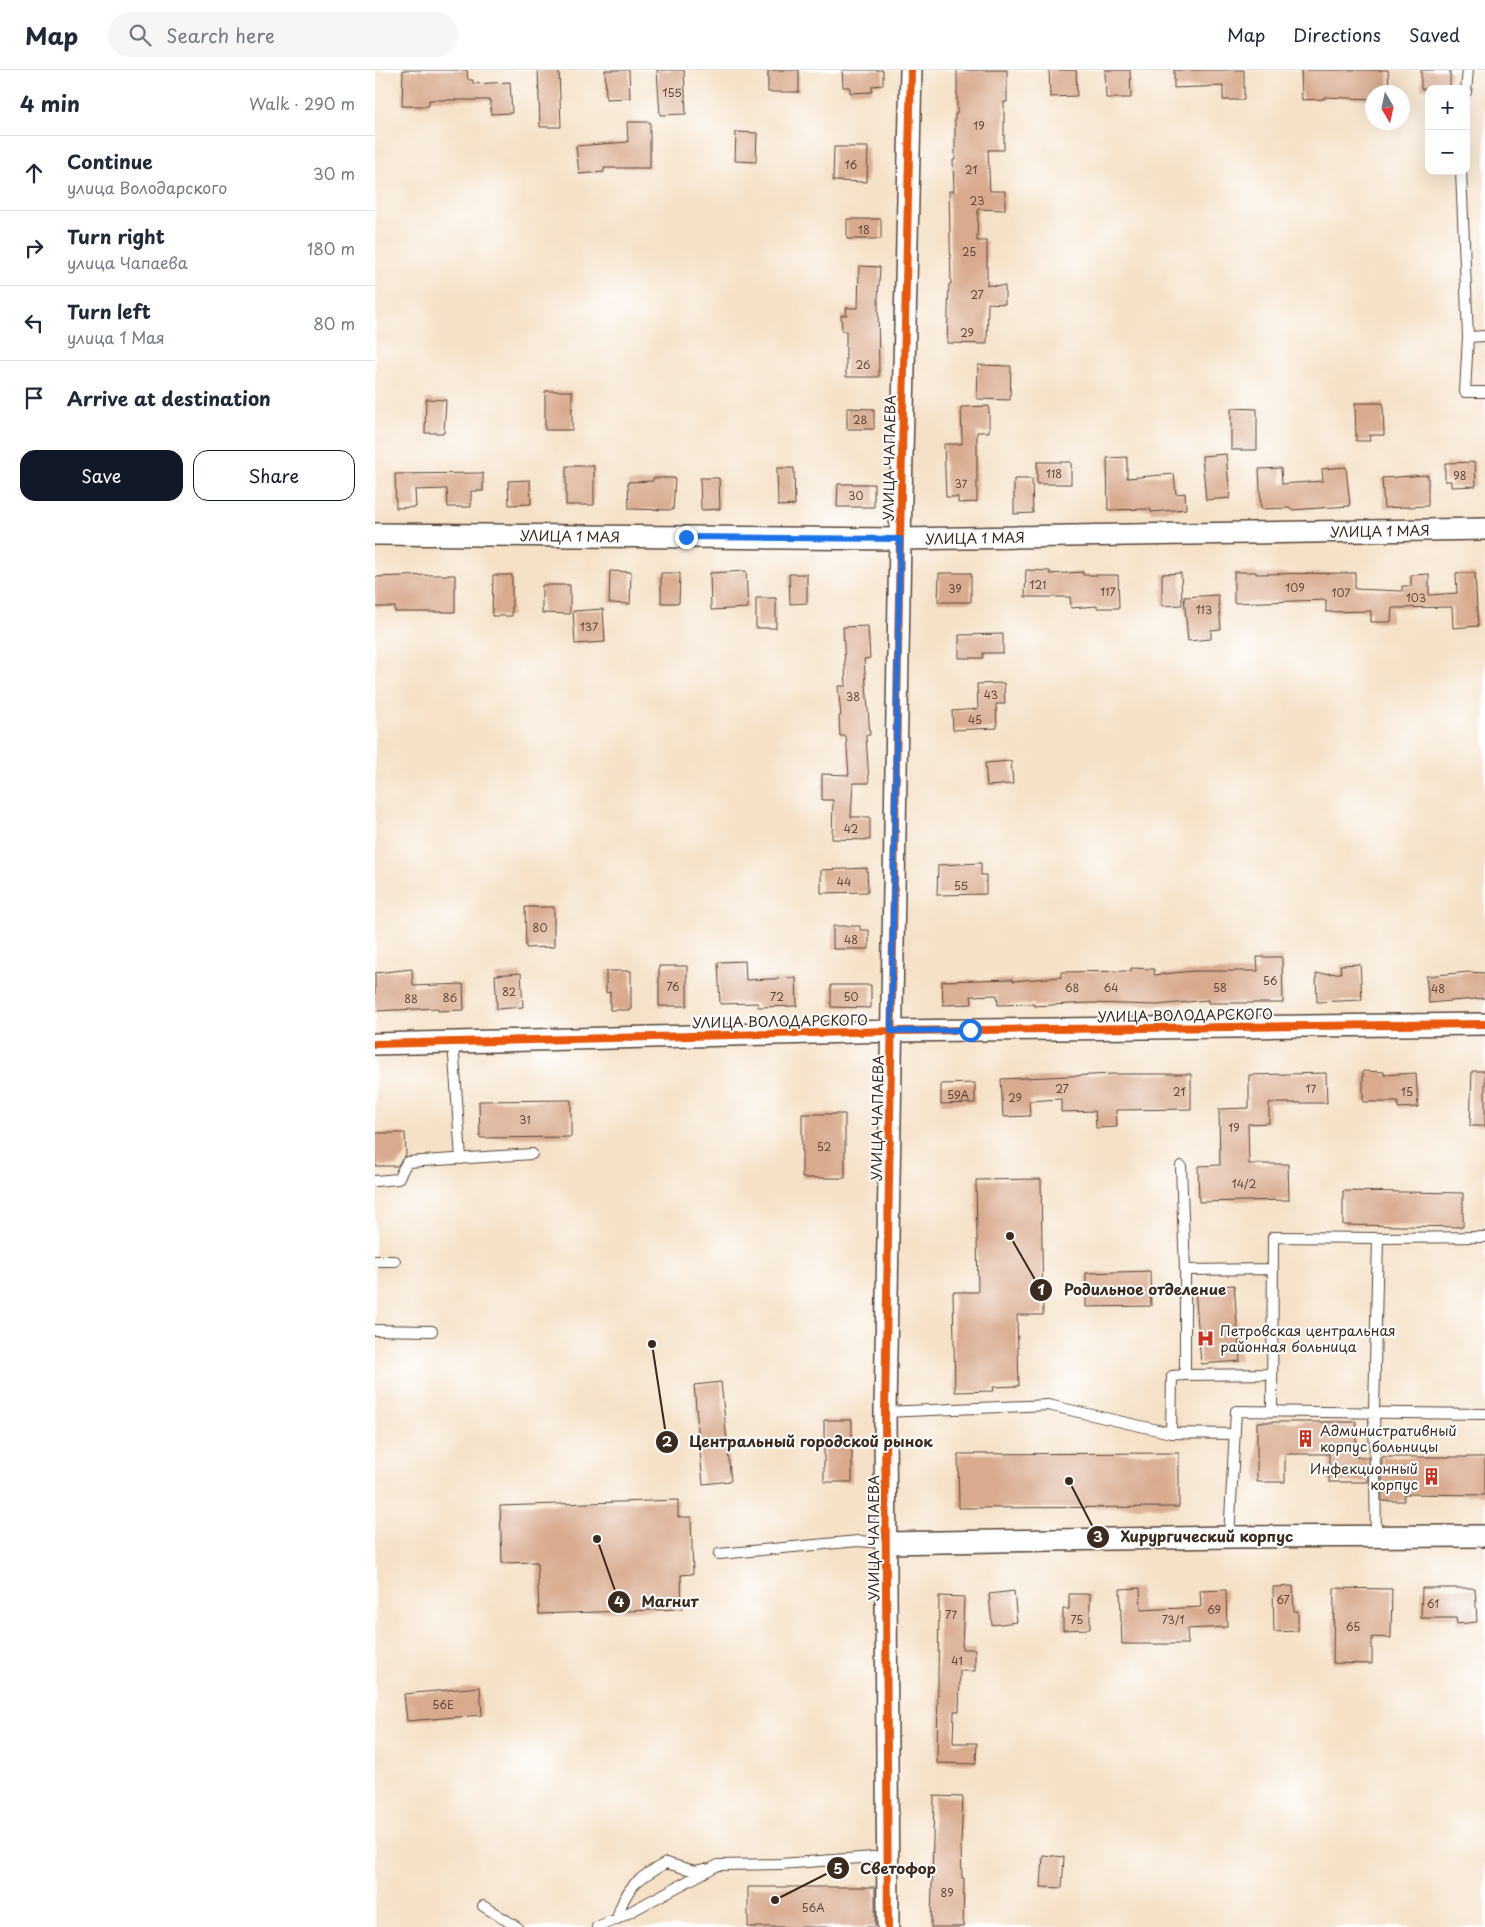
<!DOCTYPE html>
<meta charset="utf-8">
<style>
:root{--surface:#fff;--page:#f6f6f7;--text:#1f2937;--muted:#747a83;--line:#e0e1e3;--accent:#111827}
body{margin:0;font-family:"Playpen Sans",sans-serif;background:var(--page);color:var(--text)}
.controls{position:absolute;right:15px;top:15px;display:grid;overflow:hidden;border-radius:10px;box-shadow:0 5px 20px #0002}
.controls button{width:45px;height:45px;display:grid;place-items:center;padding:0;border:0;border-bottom:1px solid var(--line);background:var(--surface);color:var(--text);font:25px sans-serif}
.compass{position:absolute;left:990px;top:15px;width:45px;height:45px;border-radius:50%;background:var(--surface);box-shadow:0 5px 20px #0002;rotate:171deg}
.stop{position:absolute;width:15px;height:15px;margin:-11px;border:4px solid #1a73e8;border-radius:50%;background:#fff}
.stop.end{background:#1a73e8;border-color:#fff;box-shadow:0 1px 5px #0008}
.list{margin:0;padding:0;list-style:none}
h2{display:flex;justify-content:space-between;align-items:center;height:65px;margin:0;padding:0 20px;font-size:21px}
h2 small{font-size:16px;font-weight:400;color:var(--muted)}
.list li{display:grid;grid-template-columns:32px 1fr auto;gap:15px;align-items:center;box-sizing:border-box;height:75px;padding:0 20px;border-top:1px solid var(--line)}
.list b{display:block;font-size:19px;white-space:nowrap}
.list p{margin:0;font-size:16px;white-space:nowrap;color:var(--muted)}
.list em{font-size:16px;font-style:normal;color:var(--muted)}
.actions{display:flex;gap:10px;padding:15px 20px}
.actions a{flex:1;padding:11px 0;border:1px solid var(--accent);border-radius:15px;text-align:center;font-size:18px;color:var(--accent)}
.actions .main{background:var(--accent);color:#fff}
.icon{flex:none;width:28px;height:28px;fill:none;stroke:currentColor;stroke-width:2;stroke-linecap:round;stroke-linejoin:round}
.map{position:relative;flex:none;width:1110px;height:1857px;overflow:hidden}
header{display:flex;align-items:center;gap:30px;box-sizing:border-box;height:70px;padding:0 25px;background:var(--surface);border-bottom:1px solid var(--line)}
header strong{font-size:24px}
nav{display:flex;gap:28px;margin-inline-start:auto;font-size:18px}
.search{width:350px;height:45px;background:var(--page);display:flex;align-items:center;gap:12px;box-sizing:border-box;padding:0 18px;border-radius:28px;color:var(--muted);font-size:19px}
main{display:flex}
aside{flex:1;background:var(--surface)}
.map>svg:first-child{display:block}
</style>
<header>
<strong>Map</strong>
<div class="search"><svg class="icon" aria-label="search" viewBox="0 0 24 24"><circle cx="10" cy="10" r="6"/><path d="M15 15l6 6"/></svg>Search here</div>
<nav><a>Map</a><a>Directions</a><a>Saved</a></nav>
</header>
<main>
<aside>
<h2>4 min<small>Walk · 290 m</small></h2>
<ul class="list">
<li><svg class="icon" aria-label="ahead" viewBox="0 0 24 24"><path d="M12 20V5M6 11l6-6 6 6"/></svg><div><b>Continue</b><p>улица Володарского</p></div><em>30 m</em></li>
<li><svg class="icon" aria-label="right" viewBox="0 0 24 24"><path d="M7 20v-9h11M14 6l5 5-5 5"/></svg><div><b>Turn right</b><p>улица Чапаева</p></div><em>180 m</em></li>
<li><svg class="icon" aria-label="left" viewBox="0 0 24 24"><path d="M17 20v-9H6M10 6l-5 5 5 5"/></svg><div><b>Turn left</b><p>улица 1 Мая</p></div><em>80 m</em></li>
<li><svg class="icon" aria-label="arrive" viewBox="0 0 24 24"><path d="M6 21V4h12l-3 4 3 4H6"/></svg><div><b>Arrive at destination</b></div></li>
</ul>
<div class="actions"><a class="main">Save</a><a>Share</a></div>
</aside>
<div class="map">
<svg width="1110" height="1857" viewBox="0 0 1110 1857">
<rect width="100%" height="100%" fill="#fff"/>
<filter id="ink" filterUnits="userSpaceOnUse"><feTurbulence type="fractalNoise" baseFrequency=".02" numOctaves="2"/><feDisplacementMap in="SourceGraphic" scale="10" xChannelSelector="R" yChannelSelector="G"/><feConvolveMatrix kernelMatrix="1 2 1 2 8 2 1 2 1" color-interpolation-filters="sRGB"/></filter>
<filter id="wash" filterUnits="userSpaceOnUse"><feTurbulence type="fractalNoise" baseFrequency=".0096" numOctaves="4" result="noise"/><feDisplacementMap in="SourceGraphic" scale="20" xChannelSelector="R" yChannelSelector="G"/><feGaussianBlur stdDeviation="1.12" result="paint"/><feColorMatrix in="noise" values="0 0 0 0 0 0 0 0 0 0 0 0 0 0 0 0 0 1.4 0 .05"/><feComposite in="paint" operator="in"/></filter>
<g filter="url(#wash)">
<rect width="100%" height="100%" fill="#f5e1c7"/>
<g id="blocks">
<path fill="#d9aa8e" d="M 28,0 L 92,0 L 93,10 L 98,10 L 98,14 L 135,12 L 137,43 L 116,44 L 115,30 L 54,30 L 54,36 L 27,36 Z
M 163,0 L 184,0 L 186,57 L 165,57 Z
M 230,0 L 254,0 L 255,28 L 231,29 Z
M 282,0 L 309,0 L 311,44 L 285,45 Z
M 393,0 L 424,0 L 424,22 L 393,22 Z
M 467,0 L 508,0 L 508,15 L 497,16 L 497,22 L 475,23 L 475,17 L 468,17 Z
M 582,0 L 632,0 L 632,32 L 629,32 L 629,80 L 613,80 L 615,121 L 630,121 L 630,140 L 603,139 L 602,171 L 612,171 L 612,215 L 630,216 L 630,234 L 613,233 L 612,274 L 572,273 L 574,214 L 576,214 L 574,121 L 579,121 L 578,90 L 580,90 L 580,44 L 582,44 Z
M 674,0 L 701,0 L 702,26 L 675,27 Z
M 730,0 L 755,0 L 756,28 L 731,28 Z
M 799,0 L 869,0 L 869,30 L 848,30 L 848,16 L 799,18 Z
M 926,0 L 1013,0 L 1014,22 L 998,22 L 998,29 L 949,27 L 949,29 L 927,30 Z
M 1046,0 L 1075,0 L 1075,19 L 1046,19 Z
M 252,52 L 275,52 L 275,98 L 229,98 L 229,102 L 204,104 L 201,76 L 253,72 Z
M 361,62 L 382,63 L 381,92 L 360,91 Z
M 459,77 L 493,77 L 492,112 L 458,111 Z
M 472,149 L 506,149 L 506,169 L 472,169 Z
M 484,196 L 505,197 L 503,229 L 504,307 L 471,307 L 471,261 L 467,261 L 466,245 L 472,245 L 471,238 L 483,238 Z
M 603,295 L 636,296 L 635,330 L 602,329 Z
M 170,321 L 197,321 L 197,360 L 170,360 Z
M 51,329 L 71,330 L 69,363 L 50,363 Z
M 980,333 L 1008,333 L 1009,365 L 994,365 L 995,371 L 981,371 Z
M 614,336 L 614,362 L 602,362 L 602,432 L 583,433 L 583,427 L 571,427 L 569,374 L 587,374 L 586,337 Z
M 472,338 L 499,339 L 499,359 L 472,359 Z
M 856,338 L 882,339 L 882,380 L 856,380 Z
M 851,384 L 855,428 L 831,430 L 827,386 Z
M 752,387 L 752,408 L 799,404 L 801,424 L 810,423 L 811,439 L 776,442 L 775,439 L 733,440 L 732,388 Z
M 662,392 L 696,392 L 696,414 L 662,414 Z
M 1100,392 L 1101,416 L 1076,417 L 1076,411 L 1070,411 L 1070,393 Z
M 191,396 L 219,396 L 219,435 L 191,435 Z
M 971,397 L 975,436 L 916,440 L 916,438 L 886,439 L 884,399 L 906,398 L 907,414 L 948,411 L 947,399 Z
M 402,398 L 419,398 L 420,435 L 403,436 Z
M 108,403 L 108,421 L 96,421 L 96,437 L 73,437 L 72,419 L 40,420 L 41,437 L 21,438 L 20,404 Z
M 1053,405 L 1053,436 L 1009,438 L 1007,408 Z
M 278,408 L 300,408 L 298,440 L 254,439 L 253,412 L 278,411 Z
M 325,408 L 344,408 L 345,439 L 326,440 Z
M 639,409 L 657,409 L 658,443 L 639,444 Z
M 155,410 L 156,434 L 134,435 L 133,411 Z
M 463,414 L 499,414 L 499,437 L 462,437 Z
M 651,500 L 675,501 L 675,504 L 708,502 L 708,505 L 743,505 L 744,538 L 722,538 L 722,536 L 696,538 L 695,527 L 650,527 Z
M 235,501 L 256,502 L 255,534 L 234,533 Z
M 371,501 L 373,538 L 336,540 L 335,503 Z
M 859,502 L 881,502 L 881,504 L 980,503 L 980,519 L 1027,521 L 1027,516 L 1036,516 L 1036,505 L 1054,504 L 1054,525 L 1082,523 L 1081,503 L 1100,503 L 1103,556 L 1078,558 L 1077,537 L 1017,538 L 1016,552 L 996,552 L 996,541 L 951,542 L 951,530 L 859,533 Z
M 286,503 L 305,503 L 304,533 L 286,533 Z
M 564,503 L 596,503 L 596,532 L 563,532 Z
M 806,503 L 807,535 L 787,536 L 787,504 Z
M 414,504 L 432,504 L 432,533 L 415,534 Z
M 56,505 L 80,505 L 80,542 L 20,542 L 20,537 L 0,537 L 0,507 Z
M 118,505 L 137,505 L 137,546 L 117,546 Z
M 167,515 L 195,515 L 195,544 L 167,543 Z
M 843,525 L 846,559 L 836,560 L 836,569 L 813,571 L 809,527 Z
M 381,528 L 401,528 L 401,558 L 381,558 Z
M 228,539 L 230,572 L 200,574 L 198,541 Z
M 493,556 L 495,588 L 489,589 L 495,665 L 491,665 L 494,713 L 478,713 L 476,747 L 495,747 L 495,770 L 457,769 L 458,730 L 447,730 L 447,704 L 474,705 L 471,666 L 465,666 L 464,646 L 466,646 L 463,616 L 471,616 L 468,557 Z
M 628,564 L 628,583 L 608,583 L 608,588 L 584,588 L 584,565 Z
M 629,613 L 630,634 L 621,634 L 622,658 L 578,660 L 577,641 L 603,639 L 602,614 Z
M 636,691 L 638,714 L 612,716 L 610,693 Z
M 606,793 L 606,805 L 611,805 L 611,824 L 562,825 L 563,795 Z
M 492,798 L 493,822 L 446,823 L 446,800 Z
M 150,837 L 179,837 L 179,877 L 151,878 Z
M 458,856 L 485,856 L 485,860 L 494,860 L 494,879 L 458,879 Z
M 882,887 L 907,887 L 908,933 L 833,933 L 833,930 L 782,935 L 715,933 L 659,936 L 659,934 L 623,935 L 622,925 L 596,926 L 597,934 L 568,935 L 567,911 L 638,909 L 638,911 L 686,907 L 686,902 L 756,901 L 756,898 L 779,899 L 779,905 L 818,901 L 883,901 Z
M 370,891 L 371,910 L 421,908 L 422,936 L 383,937 L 382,933 L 345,934 L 343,892 Z
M 985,894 L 987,930 L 942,932 L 941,904 L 966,903 L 965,895 Z
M 284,896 L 312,896 L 312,936 L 284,936 Z
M 37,899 L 38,916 L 88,914 L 89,940 L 63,941 L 63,938 L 0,941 L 0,903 Z
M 231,901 L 256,901 L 256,940 L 235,940 L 235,922 L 231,923 Z
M 1094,902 L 1110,903 L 1110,928 L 1054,933 L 1051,906 Z
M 146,903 L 148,937 L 122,939 L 120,905 Z
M 456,915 L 496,915 L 496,938 L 456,937 Z
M 988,1001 L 1009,1002 L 1009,1005 L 1041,1003 L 1043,1037 L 1023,1038 L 1023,1032 L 988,1032 Z
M 1097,1001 L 1110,1001 L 1110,1056 L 1095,1056 Z
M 951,1003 L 952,1033 L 894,1033 L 894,1053 L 873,1054 L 874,1094 L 913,1094 L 914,1130 L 824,1132 L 823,1096 L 845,1095 L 844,1039 L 874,1038 L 874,1005 Z
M 739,1004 L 816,1004 L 816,1039 L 741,1040 L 742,1057 L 721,1058 L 720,1041 L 686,1042 L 686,1029 L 654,1031 L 655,1046 L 628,1047 L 626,1009 Z
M 600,1013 L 600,1033 L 566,1034 L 566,1014 Z
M 196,1030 L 196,1067 L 105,1068 L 104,1031 Z
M 427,1044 L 470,1044 L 470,1108 L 427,1108 Z
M 0,1063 L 30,1063 L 31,1085 L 22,1096 L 0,1096 Z
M 666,1109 L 668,1245 L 642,1245 L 644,1316 L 618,1317 L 619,1321 L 580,1322 L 578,1222 L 603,1222 L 601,1110 Z
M 968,1121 L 1088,1123 L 1088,1157 L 968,1155 Z
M 775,1201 L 776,1236 L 711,1237 L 711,1203 Z
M 859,1215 L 865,1291 L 826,1294 L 820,1218 Z
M 346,1312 L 356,1411 L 328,1414 L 319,1315 Z
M 449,1350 L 477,1350 L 477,1412 L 449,1412 Z
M 882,1352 L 981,1352 L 981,1387 L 993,1387 L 993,1412 L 954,1412 L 954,1384 L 910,1384 L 910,1412 L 882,1412 Z
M 804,1383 L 804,1437 L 584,1438 L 583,1384 Z
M 1007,1387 L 1110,1387 L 1110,1425 L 1029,1424 L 1029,1431 L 1007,1431 Z
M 303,1430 L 303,1447 L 316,1447 L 318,1504 L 306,1505 L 307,1539 L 164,1544 L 162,1492 L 127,1493 L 125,1436 Z
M 918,1516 L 919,1541 L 923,1541 L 923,1561 L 899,1562 L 898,1517 Z
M 765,1518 L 766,1540 L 826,1537 L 825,1521 L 851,1520 L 852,1557 L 812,1559 L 813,1574 L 747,1574 L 745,1519 Z
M 959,1518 L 1017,1519 L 1016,1568 L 997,1567 L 997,1594 L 958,1593 Z
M 1047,1518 L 1100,1518 L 1102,1552 L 1082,1554 L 1081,1548 L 1046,1548 Z
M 639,1521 L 642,1552 L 617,1555 L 614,1524 Z
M 694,1524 L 715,1524 L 715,1559 L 688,1560 L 688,1539 L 694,1539 Z
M 564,1526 L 589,1527 L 587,1579 L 600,1579 L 600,1601 L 585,1601 L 584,1641 L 579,1641 L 578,1673 L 602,1673 L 601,1694 L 562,1693 Z
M 105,1617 L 107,1645 L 32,1651 L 29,1624 Z
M 559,1726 L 588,1727 L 586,1775 L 587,1808 L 589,1808 L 588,1857 L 556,1857 Z
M 668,1785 L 689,1787 L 687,1818 L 666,1817 Z
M 373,1817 L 500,1817 L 500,1857 L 373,1857 Z"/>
</g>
</g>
<g filter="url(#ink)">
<use href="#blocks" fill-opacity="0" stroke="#574537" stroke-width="1"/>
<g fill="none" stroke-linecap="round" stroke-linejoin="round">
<defs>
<path id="lane" d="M 1091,22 L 1093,0
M 1086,101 L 1093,267 L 1090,322 L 1110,322
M 1093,267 L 1110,266
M 78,972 L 86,1089
M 806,1096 L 810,1200
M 0,1111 L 23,1109 L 32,1092 L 157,1084
M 1003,1168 L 1110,1167
M 0,1191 L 20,1191
M 0,1260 L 57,1261
M 810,1305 L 897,1304
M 510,1342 L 673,1335 L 796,1363 L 860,1364
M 897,1342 L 898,1167 L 1003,1168 L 999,1342 L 1001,1468
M 796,1363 L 797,1306 L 810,1305 L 810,1200 L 898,1199
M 854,1467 L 861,1341 L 1110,1344
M 344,1484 L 483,1471 L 510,1473
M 108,1836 L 142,1857
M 242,1849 C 250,1817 263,1808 291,1793 L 320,1801 L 330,1799
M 222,1857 L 242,1849 L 343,1795 L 405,1794 L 512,1786"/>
<path id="street" d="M 0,464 L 525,469 L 1110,459
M 0,974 L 516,961 L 1110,954
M 510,1473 L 854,1467 L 1110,1466
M 513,1857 L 510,1342 L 525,469 L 536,0"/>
</defs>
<use href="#lane" stroke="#574537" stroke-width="12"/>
<use href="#street" stroke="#574537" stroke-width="24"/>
<use href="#lane" stroke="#fff" stroke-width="10"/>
<use href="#street" stroke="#fff" stroke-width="21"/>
<defs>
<path id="cycleway" d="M 0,974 L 516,961 L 1110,954
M 513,1857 L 510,1342 L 525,469 L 536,0"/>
</defs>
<use href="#cycleway" stroke="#fff" stroke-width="11"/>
<use href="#cycleway" stroke="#e8590c" stroke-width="8"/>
</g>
</g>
<g fill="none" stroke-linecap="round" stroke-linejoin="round" filter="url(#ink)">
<path stroke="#1a73e8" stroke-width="6" d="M 311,467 L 525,469 L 516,961 L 595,960"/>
</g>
<defs>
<symbol id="hospital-bare" viewBox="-9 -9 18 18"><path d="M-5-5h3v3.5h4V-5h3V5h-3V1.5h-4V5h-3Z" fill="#c8321e" stroke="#fff" stroke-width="2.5" paint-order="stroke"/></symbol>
<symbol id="building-bare" viewBox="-9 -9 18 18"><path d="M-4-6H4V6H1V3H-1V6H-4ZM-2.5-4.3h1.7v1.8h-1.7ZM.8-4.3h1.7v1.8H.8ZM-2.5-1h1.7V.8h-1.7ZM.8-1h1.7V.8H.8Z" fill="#c8321e" stroke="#fff" stroke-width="2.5" paint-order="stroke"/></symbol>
</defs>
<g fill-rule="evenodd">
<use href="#hospital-bare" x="818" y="1256" width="25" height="25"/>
<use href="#building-bare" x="918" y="1356" width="25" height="25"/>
<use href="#building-bare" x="1044" y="1394" width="25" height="25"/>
</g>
<g text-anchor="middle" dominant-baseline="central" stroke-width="4" stroke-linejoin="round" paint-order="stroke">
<g font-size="11" fill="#624a3a">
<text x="297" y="22">155</text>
<text x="604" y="55">19</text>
<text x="476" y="94">16</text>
<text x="596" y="99">21</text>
<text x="602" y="130">23</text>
<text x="489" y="159">18</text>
<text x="594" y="181">25</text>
<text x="602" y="224">27</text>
<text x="592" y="262">29</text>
<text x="488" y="294">26</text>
<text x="485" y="349">28</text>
<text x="679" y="403">118</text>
<text x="1085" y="405">98</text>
<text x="586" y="413">37</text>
<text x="481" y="425">30</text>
<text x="663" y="514">121</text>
<text x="920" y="517">109</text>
<text x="580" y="518">39</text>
<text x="733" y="521">117</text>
<text x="966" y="522">107</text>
<text x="1041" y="527">103</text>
<text x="829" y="539">113</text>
<text x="214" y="556">137</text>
<text x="616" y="624">43</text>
<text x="478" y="626">38</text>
<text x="600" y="649">45</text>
<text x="476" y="758">42</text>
<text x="469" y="811">44</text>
<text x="586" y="815">55</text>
<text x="165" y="857">80</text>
<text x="476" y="869">48</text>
<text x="895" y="910">56</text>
<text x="298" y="916">76</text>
<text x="697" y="917">68</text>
<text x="736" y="917">64</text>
<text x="845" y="917">58</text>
<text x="1063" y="918">48</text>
<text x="134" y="921">82</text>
<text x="402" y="926">72</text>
<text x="476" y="926">50</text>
<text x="75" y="927">86</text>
<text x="36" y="928">88</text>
<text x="687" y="1018">27</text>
<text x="936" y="1018">17</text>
<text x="804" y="1021">21</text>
<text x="1032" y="1021">15</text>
<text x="583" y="1024">59А</text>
<text x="640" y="1027">29</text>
<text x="150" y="1049">31</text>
<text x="859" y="1057">19</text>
<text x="449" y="1076">52</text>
<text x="869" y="1113">14/2</text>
<text x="908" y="1529">67</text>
<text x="1058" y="1533">61</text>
<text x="839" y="1539">69</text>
<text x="576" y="1544">77</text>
<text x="702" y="1549">75</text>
<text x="798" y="1549">73/1</text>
<text x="978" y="1556">65</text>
<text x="582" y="1590">41</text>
<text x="68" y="1634">56Е</text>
<text x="572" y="1822">89</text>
<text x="438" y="1837">56А</text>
</g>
<g font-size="14" fill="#3b2a1e" stroke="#fff">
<text transform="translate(514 388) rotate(-89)">УЛИЦА ЧАПАЕВА</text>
<text transform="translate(1005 461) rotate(-1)">УЛИЦА 1 МАЯ</text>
<text transform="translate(195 466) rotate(1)">УЛИЦА 1 МАЯ</text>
<text transform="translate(600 468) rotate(-1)">УЛИЦА 1 МАЯ</text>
<text transform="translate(810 945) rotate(-1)">УЛИЦА ВОЛОДАРСКОГО</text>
<text transform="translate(405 951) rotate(-1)">УЛИЦА ВОЛОДАРСКОГО</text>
<text transform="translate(502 1048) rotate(-89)">УЛИЦА ЧАПАЕВА</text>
<text transform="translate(498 1468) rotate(-90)">УЛИЦА ЧАПАЕВА</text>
</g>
<g font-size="14" fill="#3b2a1e" stroke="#fff" text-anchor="start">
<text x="845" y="1260">Петровская центральная<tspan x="845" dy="16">районная больница</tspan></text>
<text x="945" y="1360">Административный<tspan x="945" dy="16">корпус больницы</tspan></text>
<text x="1043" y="1398" text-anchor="end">Инфекционный<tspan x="1043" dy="16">корпус</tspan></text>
</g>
</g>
<path fill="none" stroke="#3b2a1e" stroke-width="2" d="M635 1166L666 1220M277 1274L292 1372M694 1411L723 1467M222 1469L244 1532M400 1830L463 1798"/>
<g fill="#3b2a1e" stroke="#fff" stroke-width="2">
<circle cx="635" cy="1166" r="5"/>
<circle cx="277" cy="1274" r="5"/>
<circle cx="694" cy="1411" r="5"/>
<circle cx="222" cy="1469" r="5"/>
<circle cx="400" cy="1830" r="5"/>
<circle cx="666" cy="1220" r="12"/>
<circle cx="292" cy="1372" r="12"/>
<circle cx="723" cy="1467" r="12"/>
<circle cx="244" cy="1532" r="12"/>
<circle cx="463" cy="1798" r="12"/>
</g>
<g font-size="15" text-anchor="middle" font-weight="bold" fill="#fff">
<text x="666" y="1225">1</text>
<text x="292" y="1377">2</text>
<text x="723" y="1472">3</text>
<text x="244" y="1537">4</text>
<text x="463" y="1804">5</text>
</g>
<g font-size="15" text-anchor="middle" font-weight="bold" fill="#3b2a1e" stroke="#fff" stroke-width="4" stroke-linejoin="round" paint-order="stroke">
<text x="770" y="1225">Родильное отделение</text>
<text x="436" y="1377">Центральный городской рынок</text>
<text x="832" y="1472">Хирургический корпус</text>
<text x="295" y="1537">Магнит</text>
<text x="523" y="1804">Светофор</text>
</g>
</svg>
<div class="controls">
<button>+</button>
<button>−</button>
</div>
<svg class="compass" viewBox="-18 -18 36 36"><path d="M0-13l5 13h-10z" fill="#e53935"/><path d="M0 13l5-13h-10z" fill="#747a83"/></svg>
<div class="stop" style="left:595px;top:960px"></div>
<div class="stop end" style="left:311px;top:467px"></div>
</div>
</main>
